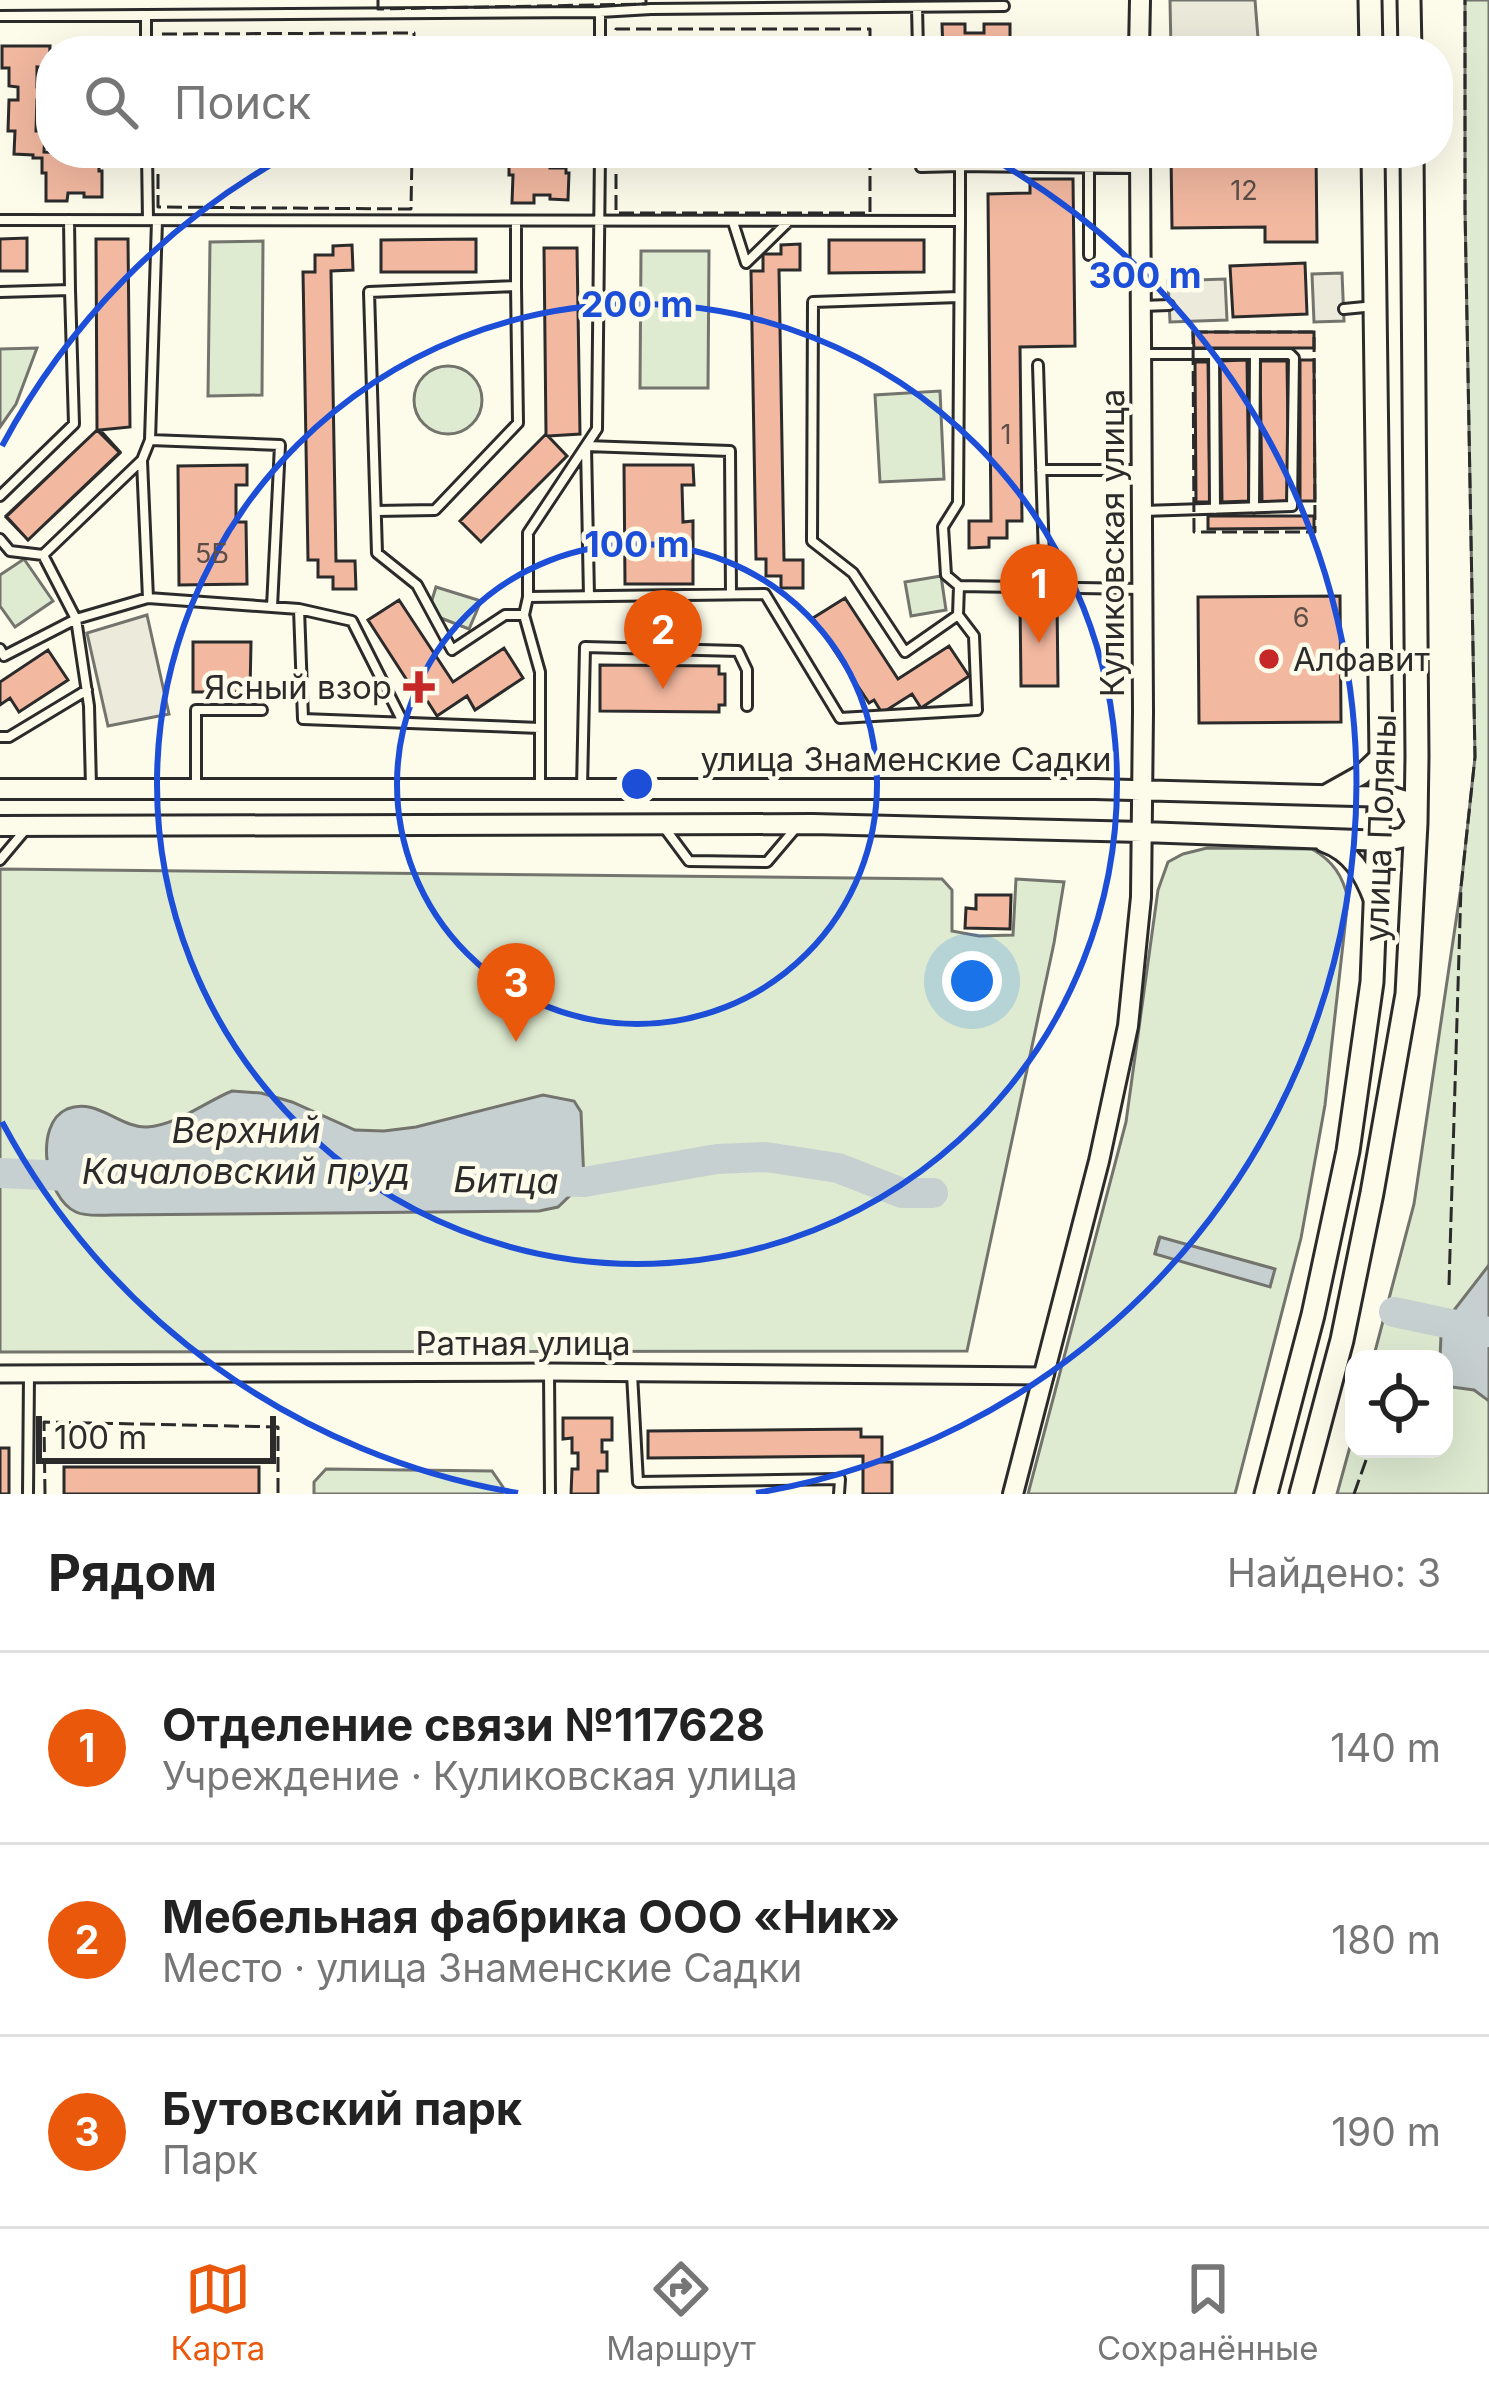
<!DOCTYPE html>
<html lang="ru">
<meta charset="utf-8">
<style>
:root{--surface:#fff;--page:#f6f6f6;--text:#222;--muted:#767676;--line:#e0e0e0;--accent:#ea580c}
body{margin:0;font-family:Inter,sans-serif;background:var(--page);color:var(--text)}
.controls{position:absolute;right:36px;bottom:36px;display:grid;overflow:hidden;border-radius:24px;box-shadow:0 12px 48px #0002}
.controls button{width:108px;height:108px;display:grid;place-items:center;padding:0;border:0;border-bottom:3px solid var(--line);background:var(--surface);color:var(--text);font:60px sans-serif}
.scale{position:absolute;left:36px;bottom:30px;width:240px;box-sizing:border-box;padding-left:12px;border:6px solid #2b2b2b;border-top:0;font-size:33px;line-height:42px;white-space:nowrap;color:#2b2b2b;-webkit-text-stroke:9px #fdfbea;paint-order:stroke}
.you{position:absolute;left:972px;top:981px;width:42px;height:42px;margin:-30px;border:9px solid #fff;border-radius:50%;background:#1a73e8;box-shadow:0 0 0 18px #1a73e833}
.badge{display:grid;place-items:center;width:78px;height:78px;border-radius:50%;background:var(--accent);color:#fff;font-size:39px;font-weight:700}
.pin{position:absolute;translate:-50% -99px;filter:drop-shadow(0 3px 6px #0008)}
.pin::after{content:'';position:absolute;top:63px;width:42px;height:36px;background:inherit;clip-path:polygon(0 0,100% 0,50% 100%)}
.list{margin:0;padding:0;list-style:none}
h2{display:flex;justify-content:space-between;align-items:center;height:156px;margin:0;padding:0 48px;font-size:51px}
h2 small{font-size:39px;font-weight:400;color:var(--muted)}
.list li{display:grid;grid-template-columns:78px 1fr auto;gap:36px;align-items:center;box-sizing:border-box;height:192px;padding:0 48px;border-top:3px solid var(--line)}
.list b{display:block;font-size:45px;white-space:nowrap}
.list p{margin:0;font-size:39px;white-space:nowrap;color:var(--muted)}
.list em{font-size:39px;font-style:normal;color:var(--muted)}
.icon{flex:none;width:66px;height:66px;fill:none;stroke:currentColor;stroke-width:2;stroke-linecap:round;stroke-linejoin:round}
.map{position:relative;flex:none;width:1489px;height:1494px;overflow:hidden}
.search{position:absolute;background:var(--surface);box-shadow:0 12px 48px #0002;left:36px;right:36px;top:36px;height:132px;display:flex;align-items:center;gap:30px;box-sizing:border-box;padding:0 42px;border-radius:48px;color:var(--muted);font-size:45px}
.sheet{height:732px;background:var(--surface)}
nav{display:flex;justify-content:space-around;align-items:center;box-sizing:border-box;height:168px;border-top:3px solid var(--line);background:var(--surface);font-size:33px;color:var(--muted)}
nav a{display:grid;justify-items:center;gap:6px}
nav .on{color:var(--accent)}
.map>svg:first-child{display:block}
</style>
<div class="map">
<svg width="1489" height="1494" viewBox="0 0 1489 1494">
<rect width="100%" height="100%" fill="#fdfbea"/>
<path fill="#deebd1" stroke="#74746e" stroke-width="3" fill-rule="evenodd" d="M 1465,0 L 1489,0 L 1489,1494 L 1337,1494 L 1354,1432 L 1354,1449 L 1444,1449 L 1444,1359 L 1373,1359 L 1414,1204 L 1461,887 L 1475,757 L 1465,210 Z
M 263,241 L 262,395 L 208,396 L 210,242 Z
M 641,251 L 709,251 L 708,388 L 640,388 Z
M 37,348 L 16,404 L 0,427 L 0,349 Z
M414 400a34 34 0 1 1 68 0a34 34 0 1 1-68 0Z
M 940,391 L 944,479 L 880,482 L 875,395 Z
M 24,559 L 53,601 L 15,627 L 0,606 L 0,575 Z
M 941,576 L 946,610 L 911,616 L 905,582 Z
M 436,587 L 481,601 L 469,629 L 428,613 Z
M 1207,848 L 1312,849 C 1333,861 1343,876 1348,899 L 1325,1105 L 1301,1238 L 1235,1494 L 1028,1494 L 1126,1122 L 1158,890 L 1168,862 L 1183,854 ZM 1159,1238 L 1274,1269 L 1270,1286 L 1155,1253 Z
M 0,869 L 942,879 L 952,890 L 952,931 L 979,936 L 1013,935 L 1016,879 L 1064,882 L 1054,943 L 967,1351 L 0,1352 Z
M 326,1469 L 492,1471 L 503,1487 L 502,1494 L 314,1494 L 314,1482 Z"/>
<path fill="#eceadb" stroke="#74746e" stroke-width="3" d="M 1170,0 L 1255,0 L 1259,51 L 1171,51 Z
M 1342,273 L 1344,321 L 1314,322 L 1312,274 Z
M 1225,279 L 1227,320 L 1170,322 L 1168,281 Z
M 147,615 L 169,714 L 108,726 L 87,633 Z"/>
<path fill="#c7d0d0" stroke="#74746e" stroke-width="3" d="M 232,1091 L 261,1093 L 292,1102 L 355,1130 L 384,1131 L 416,1127 L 543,1095 L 574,1101 L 581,1112 L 584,1182 L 558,1207 L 539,1211 L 113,1215 C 102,1215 86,1217 76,1212 C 45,1198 33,1124 67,1109 C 97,1097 119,1128 147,1127 C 177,1125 205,1102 232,1091 Z
M 1160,1237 L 1275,1269 L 1270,1287 L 1155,1254 Z
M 1489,1265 L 1489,1401 L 1474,1390 L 1444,1386 L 1444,1359 L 1440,1359 L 1441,1335 L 1396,1325 L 1402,1304 L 1448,1318 Z"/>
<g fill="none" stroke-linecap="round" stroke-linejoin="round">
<path stroke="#c7d0d0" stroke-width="30" d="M 0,1173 L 89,1177
M 545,1181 L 584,1182 L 717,1159 L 766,1157 L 838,1168 L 902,1193 L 933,1193
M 1394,1312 L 1489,1332"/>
</g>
<path fill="#f2b8a0" stroke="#2b2b2b" stroke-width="3" d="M 942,24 L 965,24 L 965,33 L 984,33 L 984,24 L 1010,24 L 1010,51 L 943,51 Z
M 2,46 L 50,46 L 49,68 L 37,67 L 37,87 L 46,87 L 45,100 L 37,100 L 36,131 L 45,131 L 44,152 L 70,153 L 70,159 L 83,160 L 83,166 L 99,166 L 99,171 L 102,171 L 102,197 L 84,197 L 84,193 L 68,193 L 67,201 L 46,201 L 46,173 L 42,173 L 42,158 L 33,158 L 33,155 L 14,154 L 15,131 L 8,131 L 9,100 L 18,100 L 18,87 L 9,86 L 9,68 L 2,68 Z
M 481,153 L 536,154 L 536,161 L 550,161 L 550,168 L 566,168 L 566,173 L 569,173 L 568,200 L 550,199 L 550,195 L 534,195 L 534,203 L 512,203 L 513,175 L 509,175 L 509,160 L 499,160 L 499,157 L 481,156 Z
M 1171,153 L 1316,153 L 1317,242 L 1265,242 L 1265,227 L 1172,228 Z
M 1030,179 L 1073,179 L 1075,346 L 1020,347 L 1022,521 L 1007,521 L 1007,538 L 989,538 L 989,547 L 969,548 L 969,521 L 991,521 L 988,194 L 1030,193 Z
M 27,238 L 27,271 L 0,271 L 0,239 Z
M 96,239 L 128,239 L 130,427 L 100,430 L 120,452 L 28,540 L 6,516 L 97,430 Z
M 476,239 L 476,272 L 381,272 L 381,240 Z
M 829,240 L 924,240 L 924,272 L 829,273 Z
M 800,244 L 800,270 L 779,270 L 784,560 L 803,560 L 803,588 L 781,588 L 781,576 L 766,576 L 766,559 L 756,559 L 751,271 L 763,271 L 763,254 L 781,254 L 781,245 Z
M 352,245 L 353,270 L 331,271 L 336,561 L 355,561 L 356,589 L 333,589 L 333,577 L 318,577 L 318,560 L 308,560 L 303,272 L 315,272 L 315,255 L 333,255 L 333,246 Z
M 544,248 L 577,248 L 580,434 L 548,436 L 567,456 L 481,542 L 460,521 L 546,434 Z
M 1305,263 L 1307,314 L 1233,317 L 1230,266 Z
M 1193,332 L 1314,332 L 1314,348 L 1194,348 Z
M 1247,360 L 1249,501 L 1222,502 L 1220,361 Z
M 1300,360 L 1314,360 L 1315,501 L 1300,501 Z
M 1260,361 L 1287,361 L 1289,501 L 1262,502 Z
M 1195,362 L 1208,362 L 1210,502 L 1196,502 Z
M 97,430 L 120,453 L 28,540 L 6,517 Z
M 247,465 L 247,485 L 236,485 L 236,522 L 246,522 L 247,584 L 179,585 L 178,466 Z
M 624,465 L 693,465 L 694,485 L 682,485 L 683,522 L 693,521 L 693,584 L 625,584 Z
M 1208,516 L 1314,516 L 1314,528 L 1208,529 Z
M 1340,596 L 1341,722 L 1199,723 L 1198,597 Z
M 845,598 L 898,679 L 949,646 L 969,676 L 921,708 L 912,694 L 882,713 L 874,700 L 869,703 L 813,618 Z
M 399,600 L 453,682 L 504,648 L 523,678 L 475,710 L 467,696 L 437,716 L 428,702 L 423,705 L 368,620 Z
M 1057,600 L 1058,686 L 1021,686 L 1020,601 Z
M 193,642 L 251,642 L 250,692 L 193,692 Z
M 48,650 L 68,680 L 19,712 L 10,698 L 0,705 L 0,682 Z
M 600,665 L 719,666 L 719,674 L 725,674 L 725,705 L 719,705 L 719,712 L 600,711 Z
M 976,895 L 1011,895 L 1010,929 L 965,928 L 966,908 L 976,909 Z
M 563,1418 L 612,1418 L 612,1440 L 602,1440 L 602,1452 L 607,1452 L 607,1471 L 598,1471 L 598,1494 L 571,1494 L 572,1469 L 578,1469 L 578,1453 L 572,1453 L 572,1438 L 563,1439 Z
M 861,1429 L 861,1437 L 882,1437 L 882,1462 L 892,1462 L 892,1494 L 863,1494 L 863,1456 L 648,1458 L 648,1431 Z
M 0,1448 L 9,1448 L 9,1494 L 0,1494 Z
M 64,1467 L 259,1467 L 259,1494 L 64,1494 Z"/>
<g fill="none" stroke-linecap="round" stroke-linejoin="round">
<defs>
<path id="service" d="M 917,7 L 918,51
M 146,15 L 146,51
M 0,16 L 600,12 L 651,9 L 1004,6
M 600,51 L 600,12
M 147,153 L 148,220
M 921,153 L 921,167 L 960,166
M 1034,153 L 1034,167
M 0,220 L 960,221 L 960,166 L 1138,168
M 516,222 L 516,286 L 369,292 L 377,553 L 417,585 L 452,650 L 505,615 L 524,615 L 540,672 L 540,789
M 733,222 L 746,263 L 787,223
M 1089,255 L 1089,168
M 0,292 L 70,290 L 69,220
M 1142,306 L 1169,305
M 1344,309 L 1375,306
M 1141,354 L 1290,354 L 1294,358 L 1292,506 L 1143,511
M 1214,354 L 1215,509
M 1038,365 L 1044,559
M 150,440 L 280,445 L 272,607
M 142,461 L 148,598
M 1041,470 L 1140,470
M 0,496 L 74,424 L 70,290
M 1254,508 L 1255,354
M 376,511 L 435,510 L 518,423 L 516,286
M 0,539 L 10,551 L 43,555 L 76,619 L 4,656 L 0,649
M 43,555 L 142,460 L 150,440 L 157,221
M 959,586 L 1142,589
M 589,596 L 586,446 L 730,451 L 731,594
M 528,597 L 765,594 L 840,718 L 977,710 L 974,636 L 958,615 L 959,586 L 946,575 L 943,527 L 958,503 L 960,221
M 299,609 L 352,621 L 403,722
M 524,615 L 528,597 L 528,533 L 597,429 L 600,153
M 958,615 L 905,652 L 853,573 L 812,541 L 813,302 L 959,297
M 0,737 L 9,737 L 87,690
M 91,786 L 89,706 L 76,619 L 148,598 L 299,609 L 303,719 L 540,728
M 196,787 L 196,710 L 262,710
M 582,788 L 585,647 L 738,651 L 747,670 L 747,706
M 663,826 L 689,861 L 767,862 L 795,829
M 0,860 L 26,829
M 549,1374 L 550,1494
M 632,1374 L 638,1482 L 840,1479 L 839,1494
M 28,1494 L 29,1375"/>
<path id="minor" d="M 0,1374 L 549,1372 L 1045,1376"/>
<path id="tertiary" d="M 1139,51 L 1140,0
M 0,789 L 1095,789 L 1393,797 L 1406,801 L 1416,823 L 1405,837 L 1386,841 L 1143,832 L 813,824 L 0,826
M 1327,794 L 1361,775 L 1381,756
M 1324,842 C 1352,852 1364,874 1374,900
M 1013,1494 L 1099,1161 L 1128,1026 L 1141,897 L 1143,712 L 1140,153"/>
<path id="secondary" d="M 1370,0 L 1371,51
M 1409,0 L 1410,51
M 1266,1494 L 1313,1315 L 1348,1151 L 1372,982 L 1381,756 L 1373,153
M 1301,1494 L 1342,1340 L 1372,1193 L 1407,994 L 1416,823 L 1417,756 L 1412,153"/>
</defs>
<use href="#service" stroke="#2b2b2b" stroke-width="14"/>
<use href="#minor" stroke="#2b2b2b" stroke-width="21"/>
<use href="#tertiary" stroke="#2b2b2b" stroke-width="24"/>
<use href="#secondary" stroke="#2b2b2b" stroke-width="27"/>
<use href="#service" stroke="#fdfbea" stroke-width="8"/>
<use href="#minor" stroke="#fdfbea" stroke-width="15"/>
<use href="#tertiary" stroke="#fdfbea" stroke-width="18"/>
<use href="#secondary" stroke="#fdfbea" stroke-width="21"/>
<path stroke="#2b2b2b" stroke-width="3" stroke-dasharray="15 6" stroke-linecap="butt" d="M 378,0 L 378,9 L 646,4 L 646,0
M 158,51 L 158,34 L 414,33 L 414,51
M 616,51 L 616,29 L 870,29 L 870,51
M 158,153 L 158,207 L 411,209 L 412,153
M 616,153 L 616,213 L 870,213 L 870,153
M 1193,332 L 1314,332 L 1315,532 L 1194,532 Z
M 1449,1285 L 1461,887 L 1475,757 L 1465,210 L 1465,0
M 45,1494 L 44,1422 L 278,1427 L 278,1494
M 1354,1494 L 1370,1449"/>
</g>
<g fill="none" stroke="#1d4ed8" stroke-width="6">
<circle cx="637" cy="784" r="240"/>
<circle cx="637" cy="784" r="480"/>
<path d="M518 1493A719 719 0 0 1 2 1122M2 446A719 719 0 0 1 288 155M986 155A719 719 0 0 1 756 1493"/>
</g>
<g fill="#c62828" stroke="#fdfbea" stroke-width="4.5">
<circle cx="1269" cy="659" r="12"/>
<path d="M413 669h12v12h12v12h-12v12h-12v-12h-12v-12h12z"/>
</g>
<g text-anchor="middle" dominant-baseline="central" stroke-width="9" stroke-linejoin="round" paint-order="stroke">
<g font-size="27" fill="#5d4e48">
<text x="1244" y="190">12</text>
<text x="1006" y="434">1</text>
<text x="212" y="553">5Б</text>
<text x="1301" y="617">6</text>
</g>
<g font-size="33" fill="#2b2b2b" stroke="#fdfbea">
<text transform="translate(1112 543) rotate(-90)">Куликовская улица</text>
<text x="906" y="759">улица Знаменские Садки</text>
<text transform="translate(1380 828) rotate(-88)">улица Поляны</text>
<text x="523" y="1343">Ратная улица</text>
</g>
<g font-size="33" fill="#2b2b2b" stroke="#fdfbea" text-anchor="start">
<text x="1293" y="659">Алфавит</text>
<text x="392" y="687" text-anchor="end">Ясный взор</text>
</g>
<g font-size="36" font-style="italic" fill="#2b2b2b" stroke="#fdfbea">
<text x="246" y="1130">Верхний<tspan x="246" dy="41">Качаловский пруд</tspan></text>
<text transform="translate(506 1180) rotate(1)">Битца</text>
</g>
</g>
<circle cx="637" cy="784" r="18" fill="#1d4ed8" stroke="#fdfbea" stroke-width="6"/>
<g font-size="36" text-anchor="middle" font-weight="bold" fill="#1d4ed8" stroke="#fdfbea" stroke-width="9" stroke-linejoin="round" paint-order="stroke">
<text x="1145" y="288">300 m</text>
<text x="637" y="317">200 m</text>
<text x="637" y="557">100 m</text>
</g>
</svg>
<div class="controls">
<button><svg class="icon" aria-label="locate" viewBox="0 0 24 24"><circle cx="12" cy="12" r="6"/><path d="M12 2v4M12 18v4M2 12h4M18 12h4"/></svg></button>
</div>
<div class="scale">100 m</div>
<div class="you"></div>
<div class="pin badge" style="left:1039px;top:643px">1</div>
<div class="pin badge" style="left:663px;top:689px">2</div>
<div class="pin badge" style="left:516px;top:1042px">3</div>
<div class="search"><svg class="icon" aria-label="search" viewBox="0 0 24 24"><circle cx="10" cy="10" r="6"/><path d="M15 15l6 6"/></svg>Поиск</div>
</div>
<section class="sheet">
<h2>Рядом<small>Найдено: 3</small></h2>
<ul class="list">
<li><span class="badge">1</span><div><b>Отделение связи №117628</b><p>Учреждение · Куликовская улица</p></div><em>140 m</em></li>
<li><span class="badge">2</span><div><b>Мебельная фабрика ООО «Ник»</b><p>Место · улица Знаменские Садки</p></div><em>180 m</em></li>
<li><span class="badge">3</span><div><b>Бутовский парк</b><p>Парк</p></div><em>190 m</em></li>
</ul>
</section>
<nav>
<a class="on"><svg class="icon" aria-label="map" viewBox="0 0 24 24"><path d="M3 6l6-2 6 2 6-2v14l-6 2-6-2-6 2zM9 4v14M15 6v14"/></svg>Карта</a>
<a><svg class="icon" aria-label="directions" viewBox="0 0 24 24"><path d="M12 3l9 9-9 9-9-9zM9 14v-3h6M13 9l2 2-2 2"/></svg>Маршрут</a>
<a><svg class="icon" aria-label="saved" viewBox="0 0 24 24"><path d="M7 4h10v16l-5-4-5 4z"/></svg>Сохранённые</a>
</nav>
